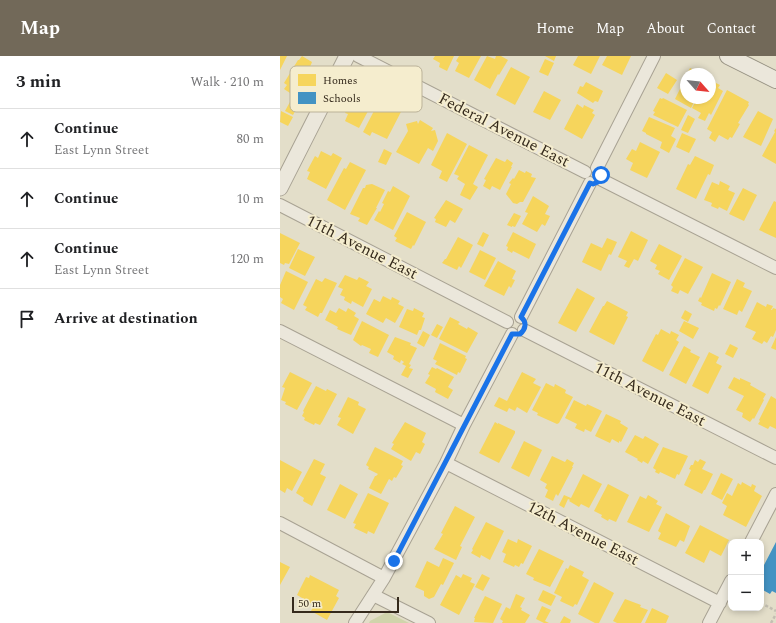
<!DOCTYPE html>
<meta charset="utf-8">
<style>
:root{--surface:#fff;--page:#f2f2f2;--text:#202124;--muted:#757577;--line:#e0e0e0;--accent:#726959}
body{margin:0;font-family:Spectral,serif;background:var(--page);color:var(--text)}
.controls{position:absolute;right:12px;bottom:12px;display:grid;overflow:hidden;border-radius:8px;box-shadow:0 2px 6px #0003}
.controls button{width:36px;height:36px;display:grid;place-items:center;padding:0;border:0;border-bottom:1px solid var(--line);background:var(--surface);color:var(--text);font:20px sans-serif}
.compass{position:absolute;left:400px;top:12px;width:36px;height:36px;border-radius:50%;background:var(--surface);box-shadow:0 2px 6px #0003;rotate:117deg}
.scale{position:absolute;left:12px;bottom:10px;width:107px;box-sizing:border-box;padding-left:4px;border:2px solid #352a1c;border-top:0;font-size:11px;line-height:14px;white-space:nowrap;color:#352a1c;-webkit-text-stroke:3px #f5edce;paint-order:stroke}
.stop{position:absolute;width:12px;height:12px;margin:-9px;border:3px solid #1a73e8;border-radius:50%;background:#fff}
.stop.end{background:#1a73e8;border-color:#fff;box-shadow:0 1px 4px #0008}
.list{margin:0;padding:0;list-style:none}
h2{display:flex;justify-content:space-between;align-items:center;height:52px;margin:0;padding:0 16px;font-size:17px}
h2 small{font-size:13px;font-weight:400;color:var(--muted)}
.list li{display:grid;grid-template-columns:26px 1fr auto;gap:12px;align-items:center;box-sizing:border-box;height:60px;padding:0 16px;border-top:1px solid var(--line)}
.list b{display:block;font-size:15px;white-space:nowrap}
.list p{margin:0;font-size:13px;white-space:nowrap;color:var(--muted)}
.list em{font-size:13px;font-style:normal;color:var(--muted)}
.icon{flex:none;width:22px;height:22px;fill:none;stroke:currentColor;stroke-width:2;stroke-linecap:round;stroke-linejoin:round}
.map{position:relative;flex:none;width:496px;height:567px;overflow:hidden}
header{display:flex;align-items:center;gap:24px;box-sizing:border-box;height:56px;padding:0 20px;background:var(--accent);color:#fff}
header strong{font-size:19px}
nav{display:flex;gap:22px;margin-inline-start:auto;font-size:14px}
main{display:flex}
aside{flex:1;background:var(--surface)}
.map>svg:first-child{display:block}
</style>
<header>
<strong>Map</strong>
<nav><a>Home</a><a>Map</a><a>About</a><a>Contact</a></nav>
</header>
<main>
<aside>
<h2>3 min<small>Walk · 210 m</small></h2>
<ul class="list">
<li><svg class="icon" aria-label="ahead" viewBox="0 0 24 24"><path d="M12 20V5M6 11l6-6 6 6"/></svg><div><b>Continue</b><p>East Lynn Street</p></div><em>80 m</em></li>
<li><svg class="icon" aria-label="ahead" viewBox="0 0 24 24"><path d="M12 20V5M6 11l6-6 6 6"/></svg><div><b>Continue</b></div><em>10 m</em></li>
<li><svg class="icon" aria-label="ahead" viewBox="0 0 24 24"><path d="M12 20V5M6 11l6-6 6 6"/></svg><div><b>Continue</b><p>East Lynn Street</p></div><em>120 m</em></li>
<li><svg class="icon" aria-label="arrive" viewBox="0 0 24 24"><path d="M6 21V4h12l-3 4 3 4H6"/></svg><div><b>Arrive at destination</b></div></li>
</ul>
</aside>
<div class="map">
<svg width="496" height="567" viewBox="0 0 496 567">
<rect width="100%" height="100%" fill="#e3dec9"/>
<path fill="#d0d4ab" d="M 107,556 L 129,567 L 89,567 L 90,565 Z"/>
<path fill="#f6d55c" d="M 0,0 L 7,0 L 0,14 Z
M 22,0 L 32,6 L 30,11 L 34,13 L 21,36 L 16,33 L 13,39 L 4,33 L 7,29 L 4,27 L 18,4 L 19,4 Z
M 155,0 L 174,0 L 167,15 L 159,11 L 160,7 L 153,3 Z
M 179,0 L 201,0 L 189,22 L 175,15 L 179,7 L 176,5 Z
M 207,0 L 215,3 L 216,0 L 221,0 L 228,4 L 219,19 L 218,18 L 210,33 L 194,24 Z
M 265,0 L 276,0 L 274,5 Z
M 298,0 L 320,0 L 311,18 L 293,9 Z
M 327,0 L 351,0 L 342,19 L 322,9 Z
M 265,3 L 274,7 L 268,20 L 259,16 Z
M 231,11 L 250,21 L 235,49 L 216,39 Z
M 410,12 L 418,16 L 420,13 L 430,18 L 407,18 Z
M 386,17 L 397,24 L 388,38 L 377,32 Z
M 406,21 L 406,42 L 416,42 L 411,52 L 395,43 Z
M 432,25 L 440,29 L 438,32 L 443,35 L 431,59 L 429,57 L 425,65 L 418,62 L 421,57 L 412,52 L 417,42 L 430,42 L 430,28 Z
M 306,26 L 323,35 L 318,46 L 315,45 L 313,47 L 297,37 L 300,30 L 303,31 Z
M 77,34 L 87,40 L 88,38 L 95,42 L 79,72 L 65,65 L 68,58 L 65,57 Z
M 447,34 L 469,46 L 468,48 L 469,49 L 458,67 L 460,68 L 452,82 L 450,81 L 448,84 L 439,79 L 435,86 L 429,82 L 432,76 L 427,73 Z
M 264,35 L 281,44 L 270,64 L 253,56 Z
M 380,42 L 382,43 L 383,42 L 407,54 L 398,71 L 373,59 L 375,56 L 373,55 Z
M 11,44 L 19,48 L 13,59 L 5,55 Z
M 113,44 L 124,50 L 107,83 L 92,76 L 90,80 L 83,76 L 95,53 L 98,55 L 102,47 L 109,51 Z
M 297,48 L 303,52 L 304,49 L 314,54 L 312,57 L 315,59 L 302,83 L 284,73 Z
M 1,55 L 13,61 L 8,70 L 0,66 Z
M 478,55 L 493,63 L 481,90 L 463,81 Z
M 408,59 L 415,63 L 408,77 L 401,74 Z
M 369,61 L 395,72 L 391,80 L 396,83 L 389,97 L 380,92 L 382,86 L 366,78 L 366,77 L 362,75 Z
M 140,64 L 153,72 L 151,75 L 155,74 L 158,85 L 153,95 L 148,92 L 139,108 L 116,96 L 128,75 L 126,68 L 137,65 L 138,68 Z
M 496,72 L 496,108 L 482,100 L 495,76 L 494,75 Z
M 167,77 L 187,88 L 167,126 L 159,122 L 162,115 L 151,109 Z
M 402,77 L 416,83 L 409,97 L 396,91 Z
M 360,86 L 380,96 L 367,122 L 350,114 L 353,107 L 346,103 L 352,93 L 356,95 Z
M 189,89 L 208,99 L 193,128 L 198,131 L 190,144 L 180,139 L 185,128 L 177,123 L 179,120 L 174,118 Z
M 104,93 L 112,97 L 106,109 L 98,106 Z
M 41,95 L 51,100 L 53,97 L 62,102 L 46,133 L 27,123 L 30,116 L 27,115 L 35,100 L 38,102 Z
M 415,100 L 434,109 L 430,119 L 428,118 L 416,143 L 396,133 L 408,108 L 410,109 Z
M 216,102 L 225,106 L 227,103 L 233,107 L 231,111 L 232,111 L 220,134 L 212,130 L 210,134 L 203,130 L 206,124 L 204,123 Z
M 70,106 L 86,114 L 65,154 L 47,144 L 64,112 L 66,113 Z
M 239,114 L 245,117 L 246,115 L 252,118 L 251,121 L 256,122 L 243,146 L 240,146 L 237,148 L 233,147 L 226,138 L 231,128 L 229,127 L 233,122 L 234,123 Z
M 440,125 L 450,130 L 448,134 L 455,137 L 447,155 L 439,151 L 438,153 L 431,150 L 432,147 L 424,144 L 432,126 L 439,129 Z
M 92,128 L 105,134 L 96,152 L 97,152 L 87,169 L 78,165 L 80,162 L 70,158 L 83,132 L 85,132 L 86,129 Z
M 113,130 L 130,140 L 113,174 L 94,164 L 99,155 L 100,156 L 104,148 L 102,147 L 108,135 L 110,136 Z
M 463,132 L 477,139 L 464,165 L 449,158 Z
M 253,140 L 269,150 L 265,158 L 270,160 L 265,170 L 262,168 L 257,176 L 242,168 L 248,157 L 245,156 Z
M 166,144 L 183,153 L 175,167 L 170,164 L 166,171 L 155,166 L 156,163 L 154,162 Z
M 494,145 L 496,146 L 496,182 L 479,174 Z
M 127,156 L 146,166 L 134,190 L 133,189 L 131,193 L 115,185 L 117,182 L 114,180 Z
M 234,157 L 241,160 L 235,171 L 232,170 L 232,171 L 227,169 Z
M 351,175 L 368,184 L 358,205 L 354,203 L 349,212 L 344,210 L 347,205 L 338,201 Z
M 203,176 L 209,179 L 203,191 L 197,188 Z
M 233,176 L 256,188 L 249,203 L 233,195 L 232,197 L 227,194 L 228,191 L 226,190 Z
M 0,177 L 20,187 L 9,208 L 5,207 L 4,209 L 0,207 Z
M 178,181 L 193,189 L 181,212 L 179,210 L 177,214 L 162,207 L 165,203 L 166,203 Z
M 327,182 L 337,186 L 331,199 L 329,198 L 321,215 L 302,206 L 311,187 L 322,192 Z
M 379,188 L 402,200 L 389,224 L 378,218 L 380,215 L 375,213 L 377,209 L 370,205 Z
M 18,193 L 35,201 L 25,220 L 9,212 Z
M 200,194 L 216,202 L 205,224 L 189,216 Z
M 405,202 L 423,211 L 408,238 L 400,234 L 398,238 L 391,235 L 393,231 L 391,229 Z
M 218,205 L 236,215 L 232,223 L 235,224 L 231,232 L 229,230 L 224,240 L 204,230 Z
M 6,215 L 28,226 L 14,254 L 1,247 L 3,243 L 0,241 L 0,229 Z
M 432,217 L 451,226 L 440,250 L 439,249 L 437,253 L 435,252 L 434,255 L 421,249 L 422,247 L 418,245 L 420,241 L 421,242 Z
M 65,219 L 77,224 L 79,221 L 89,226 L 86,230 L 92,233 L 83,251 L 72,245 L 71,248 L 64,244 L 65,241 L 60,239 L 63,233 L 58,231 Z
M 45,222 L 57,227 L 42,257 L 40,257 L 38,261 L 25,254 L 27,251 L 23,249 L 36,223 L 42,226 Z
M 457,223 L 465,227 L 463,231 L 472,235 L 462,256 L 459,254 L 457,259 L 443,253 Z
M 297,232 L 315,242 L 296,276 L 278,267 Z
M 103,240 L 111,244 L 112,241 L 120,245 L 118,248 L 124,251 L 115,267 L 106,262 L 103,267 L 86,258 L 94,243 L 100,246 Z
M 327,245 L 348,256 L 346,260 L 348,261 L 334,289 L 309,276 L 323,250 L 324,250 Z
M 477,246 L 486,251 L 487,248 L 493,250 L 491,254 L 492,254 L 493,252 L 496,253 L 496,274 L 493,281 L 491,280 L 487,287 L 484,285 L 482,288 L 472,283 L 476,276 L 465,271 Z
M 59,252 L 66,256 L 68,252 L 76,257 L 74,260 L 79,263 L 71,279 L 57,273 L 58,271 L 45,264 L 50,254 L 56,257 Z
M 134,252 L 144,257 L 142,261 L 145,262 L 141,274 L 139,274 L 137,279 L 119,271 L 127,253 L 133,255 Z
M 405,254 L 412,258 L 408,266 L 401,262 Z
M 170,261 L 180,266 L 178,268 L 187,273 L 188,271 L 198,277 L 187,297 L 159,283 Z
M 82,265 L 109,279 L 98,301 L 89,297 L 91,293 L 82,289 L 81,290 L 73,284 Z
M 404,265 L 419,272 L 413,283 L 399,275 Z
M 157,268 L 163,271 L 157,282 L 151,279 Z
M 381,273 L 390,278 L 391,275 L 399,279 L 396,284 L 399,286 L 383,316 L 362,305 L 376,278 L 378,279 Z
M 143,275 L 150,279 L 144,291 L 137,287 Z
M 115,281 L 131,287 L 130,289 L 137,292 L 129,308 L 131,309 L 129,312 L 133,313 L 128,322 L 121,319 L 126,310 L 122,308 L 124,306 L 121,304 L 120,307 L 113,303 L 114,300 L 107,296 Z
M 496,281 L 496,294 L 491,292 Z
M 160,287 L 186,300 L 185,302 L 187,303 L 180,317 L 178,316 L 177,319 L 155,308 L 157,305 L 153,303 Z
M 450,288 L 458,292 L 453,302 L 445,298 Z
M 404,290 L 411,294 L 410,296 L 420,301 L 406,328 L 389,319 Z
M 429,296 L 439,301 L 436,307 L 442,310 L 428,338 L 412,330 Z
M 152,311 L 156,313 L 157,312 L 174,321 L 168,331 L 173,334 L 168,343 L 155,336 L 156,333 L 145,327 L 150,319 L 148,318 Z
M 10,316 L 32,327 L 17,354 L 5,348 L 6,346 L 1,344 L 5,332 L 2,331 Z
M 242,316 L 256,323 L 253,327 L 261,331 L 247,357 L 237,351 L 235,355 L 229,352 L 227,356 L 214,350 L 219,341 L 227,345 Z
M 454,321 L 460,324 L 460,322 L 471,327 L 470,329 L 486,338 L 483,343 L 484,344 L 474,363 L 473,362 L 470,366 L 462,361 L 463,357 L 456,354 L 464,340 L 448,332 Z
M 266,327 L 274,331 L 275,328 L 286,334 L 285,337 L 293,341 L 279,367 L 277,368 L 257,359 L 258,357 L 252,354 Z
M 36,330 L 46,335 L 47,333 L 57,338 L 42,366 L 40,369 L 35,367 L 34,369 L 24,364 L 25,362 L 22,360 L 24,356 L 23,355 Z
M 491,340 L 496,343 L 496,373 L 490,370 L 488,373 L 478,368 L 480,365 L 479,364 Z
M 68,341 L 79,346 L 78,349 L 86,353 L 73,378 L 57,369 L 61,362 L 58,361 Z
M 294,344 L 306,350 L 307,348 L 322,355 L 311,376 L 305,373 L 304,376 L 295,372 L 297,368 L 285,362 Z
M 326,358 L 341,365 L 340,367 L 348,372 L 341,386 L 339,385 L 339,387 L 332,383 L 330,387 L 315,380 Z
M 125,366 L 146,377 L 142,386 L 145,388 L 140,398 L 136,396 L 131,405 L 111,393 L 114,388 L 112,387 Z
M 215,366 L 218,368 L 218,367 L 235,375 L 235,377 L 219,407 L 199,397 Z
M 355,379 L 363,383 L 365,380 L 379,388 L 368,408 L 363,405 L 362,407 L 357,404 L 358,403 L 345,396 Z
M 244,385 L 262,394 L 249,421 L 231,412 Z
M 95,391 L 123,405 L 121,409 L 123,410 L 116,422 L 114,421 L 112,425 L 109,423 L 101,438 L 89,432 L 95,420 L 96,420 L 98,418 L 88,413 L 89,411 L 86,409 Z
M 383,391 L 408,400 L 399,419 L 397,418 L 395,423 L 380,416 L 379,418 L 375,416 L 376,414 L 373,412 Z
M 272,400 L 285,406 L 287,403 L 294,407 L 292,411 L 293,411 L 278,440 L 276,438 L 273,445 L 265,441 L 268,434 L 265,432 L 267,428 L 260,424 Z
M 34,403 L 45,408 L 40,418 L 46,421 L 32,450 L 23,445 L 24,442 L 16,437 Z
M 420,403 L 426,406 L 422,413 L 433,418 L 425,434 L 424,434 L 422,438 L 404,429 L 411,414 L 409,413 L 411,409 L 413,409 L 415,404 L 418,406 Z
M 0,404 L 22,416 L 12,435 L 7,432 L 5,437 L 0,434 Z
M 441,417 L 453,423 L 442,444 L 431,438 Z
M 303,418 L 322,428 L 309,452 L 301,448 L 299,451 L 289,445 L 290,444 L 288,443 L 284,452 L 279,449 L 284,439 L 291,442 Z
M 462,426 L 471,431 L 472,428 L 476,430 L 474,435 L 482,440 L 466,471 L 443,459 L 447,450 L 442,447 L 447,437 L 452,440 L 458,427 L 461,429 Z
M 60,428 L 78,438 L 65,463 L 47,454 Z
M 328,428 L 349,439 L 336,466 L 329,463 L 328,465 L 321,461 L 322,459 L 314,455 Z
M 88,437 L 109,447 L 94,478 L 88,475 L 87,478 L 74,472 L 76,468 L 73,467 Z
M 368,439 L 378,445 L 376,448 L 382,451 L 369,476 L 347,466 L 360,440 L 366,443 Z
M 175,450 L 195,461 L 180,490 L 182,491 L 176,504 L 154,493 L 163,478 L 161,477 Z
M 386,457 L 410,470 L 404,486 L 400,484 L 396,491 L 378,483 L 381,477 L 378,475 Z
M 206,466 L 224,475 L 210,504 L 201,499 L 200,502 L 191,497 L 193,494 L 192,493 Z
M 420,469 L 449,484 L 441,500 L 430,494 L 424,507 L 405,497 Z
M 228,483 L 237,487 L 238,483 L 252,490 L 243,508 L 241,507 L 239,511 L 235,509 L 234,511 L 223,506 L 226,498 L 222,496 Z
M 259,493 L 284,505 L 270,531 L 253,524 L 254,522 L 246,518 Z
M 163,502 L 174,507 L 163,529 L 161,528 L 154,541 L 149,543 L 144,540 L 144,535 L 135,531 L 147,505 L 159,511 Z
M 0,506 L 10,511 L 0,529 Z
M 290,509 L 304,516 L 302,520 L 309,524 L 297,549 L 295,548 L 293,551 L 280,545 L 282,541 L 274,537 L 286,512 L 288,513 Z
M 183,518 L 192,522 L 190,526 L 195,528 L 179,559 L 160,549 L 176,519 L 181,522 Z
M 202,518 L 210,522 L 203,535 L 195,531 Z
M 30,519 L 59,534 L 56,540 L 59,542 L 47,564 L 31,555 L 34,549 L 17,539 L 26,521 L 29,522 Z
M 314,526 L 334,537 L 319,567 L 315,567 L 298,558 Z
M 263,534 L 276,540 L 271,550 L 258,544 Z
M 236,538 L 245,542 L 240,551 L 242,552 L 241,554 L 250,559 L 245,567 L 222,567 L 223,565 L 220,563 L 226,551 L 230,553 Z
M 205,540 L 222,548 L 213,567 L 194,566 L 195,562 L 194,562 Z
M 345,543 L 361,549 L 360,551 L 368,554 L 361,567 L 337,567 L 333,565 Z
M 262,550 L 271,554 L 265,565 L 269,567 L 264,567 L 256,563 Z
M 372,552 L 389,560 L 386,567 L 365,567 Z
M 284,560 L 291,564 L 290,567 L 280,567 Z"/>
<path fill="#4393c3" d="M 496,486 L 496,537 L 492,535 L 490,538 L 481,533 L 481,507 L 484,509 Z"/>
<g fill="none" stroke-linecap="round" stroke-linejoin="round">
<defs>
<path id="minor" d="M 78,0 L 305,116
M 317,112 L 374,0
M 320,123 L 496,212
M 0,149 L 227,266
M 241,261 L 310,127
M 244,274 L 496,402
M 0,275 L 184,369
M 166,407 L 440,547
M 0,467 L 104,522
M 471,486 L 496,438
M 93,539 L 149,567
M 75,567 L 104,522 L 166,407 L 184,369 L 232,278
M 429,567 L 451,525"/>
<path id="tertiary" d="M 0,132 L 67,0"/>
<path id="secondary" d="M 448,0 L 496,24"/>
</defs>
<use href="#minor" stroke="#a8a293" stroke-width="14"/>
<use href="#tertiary" stroke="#a8a293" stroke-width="17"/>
<use href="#secondary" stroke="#979283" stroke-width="18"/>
<path stroke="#c3beb2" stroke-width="2.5" stroke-dasharray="3 2" stroke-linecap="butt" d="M 481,547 L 496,555
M 491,567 L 496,558"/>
<use href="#minor" stroke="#ebe7db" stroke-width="12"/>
<use href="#tertiary" stroke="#ebe7db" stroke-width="15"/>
<use href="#secondary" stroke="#ebe7db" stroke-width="16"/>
</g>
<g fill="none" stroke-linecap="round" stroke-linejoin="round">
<path stroke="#1a73e8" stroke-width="5" d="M 114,505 L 232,278 L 240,278 C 246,273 247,266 241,261 L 310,127 L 313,128 L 318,126 L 321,119"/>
</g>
<g text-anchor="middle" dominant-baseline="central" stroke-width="4" stroke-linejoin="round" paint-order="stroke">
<g font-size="16" fill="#352a1c" stroke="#f5edce">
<text transform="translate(224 74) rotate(27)">Federal Avenue East</text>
<text transform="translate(82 191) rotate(27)">11th Avenue East</text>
<text transform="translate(370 338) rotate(27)">11th Avenue East</text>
<text transform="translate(303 477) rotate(27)">12th Avenue East</text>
</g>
</g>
<rect x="10" y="10" width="132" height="46" rx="6" fill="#f5edce" stroke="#bbb299" stroke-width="1"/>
<rect x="18" y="18" width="18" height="12" fill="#f6d55c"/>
<rect x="18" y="36" width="18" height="12" fill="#4393c3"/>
<g font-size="11" fill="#352a1c">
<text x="43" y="28">Homes</text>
<text x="43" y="46">Schools</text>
</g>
</svg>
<div class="controls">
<button>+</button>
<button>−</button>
</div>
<svg class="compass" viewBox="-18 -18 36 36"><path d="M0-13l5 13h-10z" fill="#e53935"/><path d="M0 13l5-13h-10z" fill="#757577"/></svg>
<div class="scale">50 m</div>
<div class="stop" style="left:321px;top:119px"></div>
<div class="stop end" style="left:114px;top:505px"></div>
</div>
</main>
